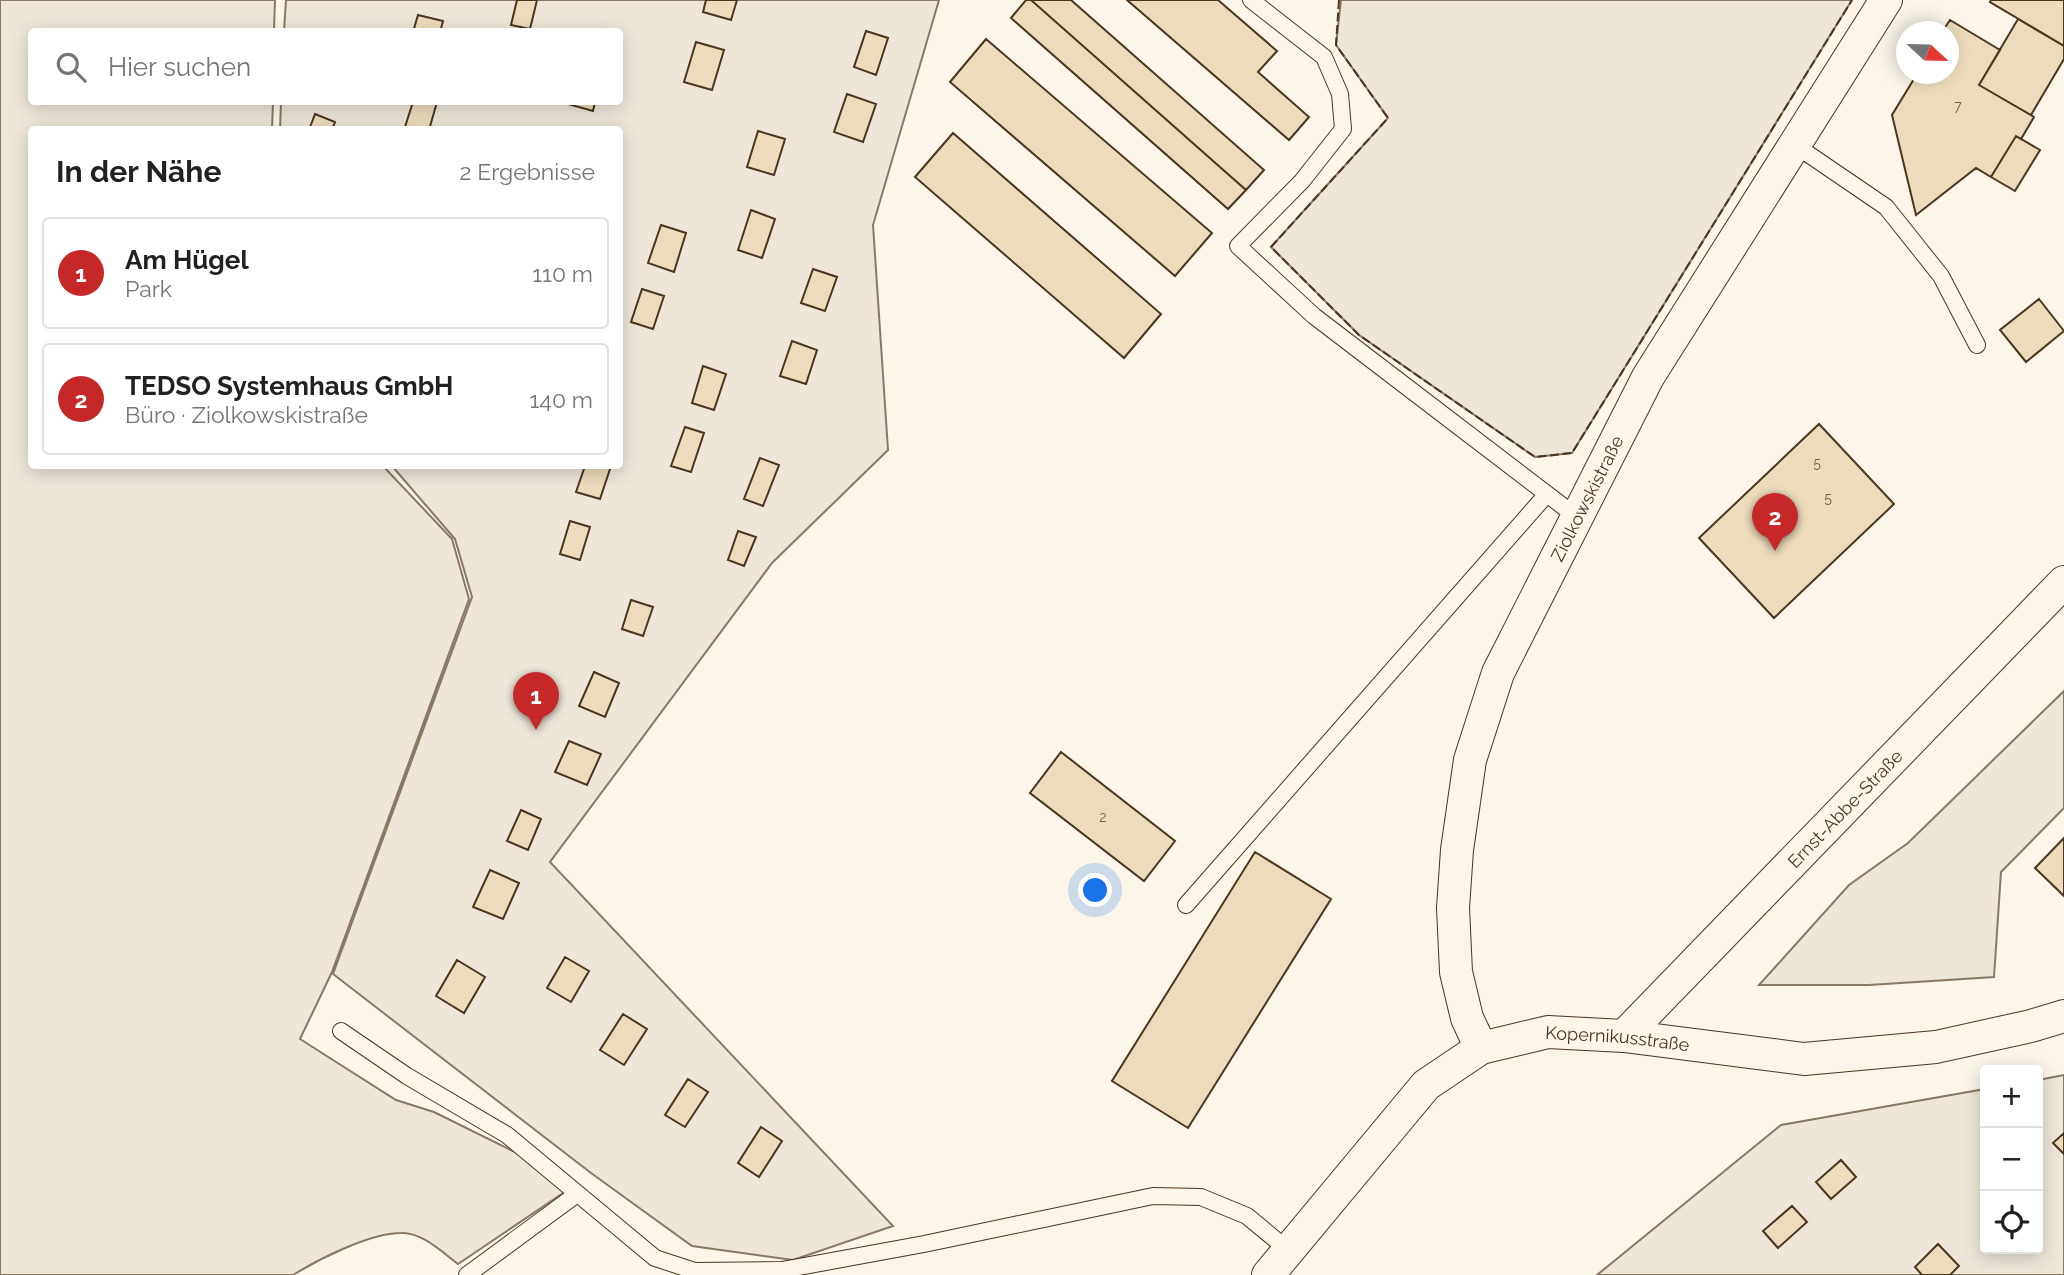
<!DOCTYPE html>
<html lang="de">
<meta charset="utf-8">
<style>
:root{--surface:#fff;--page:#f6f6f6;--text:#202124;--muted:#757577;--line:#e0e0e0;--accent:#c62828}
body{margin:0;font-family:Raleway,sans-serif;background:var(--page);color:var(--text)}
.controls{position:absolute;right:21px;bottom:21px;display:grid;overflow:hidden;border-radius:7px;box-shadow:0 4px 18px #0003}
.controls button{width:63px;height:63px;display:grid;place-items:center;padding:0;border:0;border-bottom:2px solid var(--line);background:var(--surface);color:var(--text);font:35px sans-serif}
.compass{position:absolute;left:1896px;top:21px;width:63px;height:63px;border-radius:50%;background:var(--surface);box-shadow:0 4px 18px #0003;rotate:112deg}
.you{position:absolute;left:1096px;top:891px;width:24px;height:24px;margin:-18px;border:5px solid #fff;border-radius:50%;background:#1a73e8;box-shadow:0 0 0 10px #1a73e833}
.badge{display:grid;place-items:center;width:46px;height:46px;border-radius:50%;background:var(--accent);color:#fff;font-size:23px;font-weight:700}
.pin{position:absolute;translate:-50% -58px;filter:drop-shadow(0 2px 4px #0008)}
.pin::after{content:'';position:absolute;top:37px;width:24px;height:21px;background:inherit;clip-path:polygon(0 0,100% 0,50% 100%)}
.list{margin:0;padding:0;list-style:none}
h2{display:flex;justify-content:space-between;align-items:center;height:91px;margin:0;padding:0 28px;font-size:30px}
h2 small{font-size:23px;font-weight:400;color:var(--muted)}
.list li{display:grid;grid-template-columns:46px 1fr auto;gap:21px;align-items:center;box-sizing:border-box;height:112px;margin:0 14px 14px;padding:0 14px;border:2px solid var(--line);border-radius:7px}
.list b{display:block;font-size:26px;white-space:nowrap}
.list p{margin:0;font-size:23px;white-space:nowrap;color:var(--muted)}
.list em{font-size:23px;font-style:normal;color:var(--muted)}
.icon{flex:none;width:38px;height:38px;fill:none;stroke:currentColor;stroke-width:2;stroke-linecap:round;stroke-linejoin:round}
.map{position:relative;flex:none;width:2064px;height:1275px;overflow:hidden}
.search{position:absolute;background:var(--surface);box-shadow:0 4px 18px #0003;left:28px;top:28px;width:595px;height:77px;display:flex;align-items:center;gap:18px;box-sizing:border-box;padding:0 24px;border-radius:7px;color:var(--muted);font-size:26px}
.panel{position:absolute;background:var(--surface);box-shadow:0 4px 18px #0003;left:28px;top:126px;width:595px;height:343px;border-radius:7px}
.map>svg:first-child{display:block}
</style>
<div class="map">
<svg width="2064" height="1275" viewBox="0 0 2064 1275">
<rect width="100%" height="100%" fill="#fbf6e9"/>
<path fill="#ede6d9" stroke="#887966" stroke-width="2" d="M 0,0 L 275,0 L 274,31 L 32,32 L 32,102 L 273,102 L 272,129 L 32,130 L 32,466 L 383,466 L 452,539 L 469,599 L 332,972 L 300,1039 L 396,1100 L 434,1112 L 541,1165 L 566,1191 L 458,1264 C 442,1252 422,1232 401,1233 C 370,1233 319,1259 293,1275 L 0,1275 Z
M 286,0 L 939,0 L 873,225 L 888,450 L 772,563 L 550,862 L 893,1226 L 793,1260 L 692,1246 L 591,1173 L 333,974 L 472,597 L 455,539 L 392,466 L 620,466 L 620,130 L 280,130 L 281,102 L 620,102 L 620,32 L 284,31 Z
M 1341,0 L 1852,0 L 1572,453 L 1535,457 L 1359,335 L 1271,247 L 1388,118 L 1336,45 Z
M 2064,691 L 2064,808 L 2001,872 L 1994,977 L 1869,985 L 1759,985 L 1849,885 L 1908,843 Z
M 2064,1075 L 2064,1275 L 1597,1275 L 1781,1125 L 1985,1089 L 1985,1249 L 2038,1249 L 2038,1080 Z"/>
<path fill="#ecdcbc" stroke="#4a3520" stroke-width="2" d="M 517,0 L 537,0 L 530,29 L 511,25 Z
M 706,0 L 737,0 L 731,20 L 703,12 Z
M 1026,0 L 1031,0 L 1246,190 L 1228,209 L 1011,18 Z
M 1031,0 L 1071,0 L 1264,170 L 1246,190 Z
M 1127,0 L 1218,0 L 1277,51 L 1258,72 L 1309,117 L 1289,140 Z
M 1991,0 L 2064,0 L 2064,46 L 1990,2 Z
M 418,15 L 443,21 L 440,32 L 413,32 Z
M 2018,19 L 2064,46 L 2064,59 L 2031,115 L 1979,85 Z
M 1950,20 L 2000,50 L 1979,85 L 2034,117 L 2021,139 L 2016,136 L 1991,177 L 1976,168 L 1916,215 L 1892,115 L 1917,74 L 1948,74 L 1948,32 L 1942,32 Z
M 866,31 L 888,38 L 876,75 L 854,67 Z
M 986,39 L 1212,233 L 1175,276 L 950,82 Z
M 696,42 L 724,50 L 712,90 L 684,82 Z
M 847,94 L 876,104 L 863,142 L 834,132 Z
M 413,102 L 437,102 L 429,130 L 404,130 Z
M 568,102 L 595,102 L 593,111 L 568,104 Z
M 315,114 L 335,122 L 332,130 L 309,130 Z
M 758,131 L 785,139 L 774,175 L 747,167 Z
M 953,133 L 1161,314 L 1124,358 L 915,177 Z
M 2016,136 L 2040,150 L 2015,191 L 1991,177 Z
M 751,210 L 775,219 L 762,258 L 738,250 Z
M 661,225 L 686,233 L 674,272 L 648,263 Z
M 813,269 L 837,277 L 825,311 L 801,303 Z
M 642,289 L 664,296 L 653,329 L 631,322 Z
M 2039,299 L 2064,331 L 2026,362 L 2000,330 Z
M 792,341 L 817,350 L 806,384 L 780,376 Z
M 703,366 L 726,374 L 714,410 L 692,403 Z
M 1819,424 L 1894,504 L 1774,618 L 1699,538 Z
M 685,427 L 704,433 L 691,472 L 671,466 Z
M 760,458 L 779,465 L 763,506 L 744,499 Z
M 585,466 L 611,466 L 600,499 L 576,492 Z
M 570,521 L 590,527 L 580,560 L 560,554 Z
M 738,531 L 756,537 L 744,566 L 728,560 Z
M 631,600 L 653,607 L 643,636 L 622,629 Z
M 594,672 L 619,683 L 605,717 L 579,706 Z
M 569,741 L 601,754 L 587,785 L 555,772 Z
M 1061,752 L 1175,841 L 1144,881 L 1030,793 Z
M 521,810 L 541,819 L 528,850 L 507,841 Z
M 2064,838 L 2064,896 L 2035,868 Z
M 1255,852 L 1331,899 L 1188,1128 L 1112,1081 Z
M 490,870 L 519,883 L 503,919 L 473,907 Z
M 565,957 L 589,971 L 571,1002 L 547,988 Z
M 457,960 L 485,977 L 464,1013 L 436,996 Z
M 623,1014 L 647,1029 L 624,1065 L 600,1050 Z
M 688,1079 L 708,1092 L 685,1127 L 665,1115 Z
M 761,1127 L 782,1141 L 759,1177 L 738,1163 Z
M 2064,1133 L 2064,1154 L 2053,1143 Z
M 1841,1160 L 1856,1177 L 1831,1199 L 1816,1182 Z
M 1792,1206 L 1807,1222 L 1778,1248 L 1763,1231 Z
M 1938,1244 L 1959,1266 L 1950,1275 L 1922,1275 L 1915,1267 Z"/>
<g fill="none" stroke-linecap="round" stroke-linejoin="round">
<defs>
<path id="lane" d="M 1251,0 L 1324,57 L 1340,94 L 1343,129 L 1302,181 L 1238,246 L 1314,316 L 1577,517
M 1795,145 L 1886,207 L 1941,276 L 1977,345
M 1186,905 L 1547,494
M 341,1031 L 407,1076 L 507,1135 L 655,1258 L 695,1271 L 782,1270 L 924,1244 L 1153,1196 L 1201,1197 L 1247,1216 L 1288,1250
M 467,1275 L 577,1194"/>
<g id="street">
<path id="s1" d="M 1624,1036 L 2064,582"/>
<path id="s2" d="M 1481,1048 L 1467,1018 L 1456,972 L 1453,908 L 1457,850 L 1470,760 L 1498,673 L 1648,377 L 1886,0"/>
<path id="s3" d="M 1268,1275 L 1426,1085 L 1481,1048 L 1548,1032 L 1624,1036 L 1804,1059 L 1936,1047 L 2031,1026 L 2064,1016"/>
</g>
</defs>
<use href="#lane" stroke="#4a3520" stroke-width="18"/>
<use href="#street" stroke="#4a3520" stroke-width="34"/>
<use href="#lane" stroke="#fbf6e9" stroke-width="16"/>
<use href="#street" stroke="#fbf6e9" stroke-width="32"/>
<path stroke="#4a3520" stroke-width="2" stroke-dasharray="9 3.5" stroke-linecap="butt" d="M 1339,0 L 1336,45 L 1388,118 L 1271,247 L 1359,335 L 1535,457 L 1572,453 L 1852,0"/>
</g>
<g text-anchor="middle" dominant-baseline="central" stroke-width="5" stroke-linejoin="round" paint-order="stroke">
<g font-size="14" fill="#725f47">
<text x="1958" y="106">7</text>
<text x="1817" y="463">5</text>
<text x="1828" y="498">5</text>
<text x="1103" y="817">2</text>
</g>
<g font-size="18" fill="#4a3520" stroke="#fbf6e9">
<text stroke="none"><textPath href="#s2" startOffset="581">Ziolkowskistraße</textPath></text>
<text stroke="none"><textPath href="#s1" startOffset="317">Ernst-Abbe-Straße</textPath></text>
<text stroke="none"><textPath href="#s3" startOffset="452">Kopernikusstraße</textPath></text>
</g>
</g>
</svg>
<div class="controls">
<button>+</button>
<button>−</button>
<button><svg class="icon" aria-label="locate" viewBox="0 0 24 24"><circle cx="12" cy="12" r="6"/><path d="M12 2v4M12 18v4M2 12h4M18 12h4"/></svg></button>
</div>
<svg class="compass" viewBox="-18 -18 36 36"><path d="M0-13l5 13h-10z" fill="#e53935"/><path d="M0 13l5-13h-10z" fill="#757577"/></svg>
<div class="you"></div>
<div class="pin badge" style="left:536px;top:730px">1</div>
<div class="pin badge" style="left:1775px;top:551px">2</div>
<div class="search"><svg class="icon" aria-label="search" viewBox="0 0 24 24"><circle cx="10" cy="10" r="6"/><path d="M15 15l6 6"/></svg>Hier suchen</div>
<section class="panel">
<h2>In der Nähe<small>2 Ergebnisse</small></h2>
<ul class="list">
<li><span class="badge">1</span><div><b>Am Hügel</b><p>Park</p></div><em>110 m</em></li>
<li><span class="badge">2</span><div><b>TEDSO Systemhaus GmbH</b><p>Büro · Ziolkowskistraße</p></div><em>140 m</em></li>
</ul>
</section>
</div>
